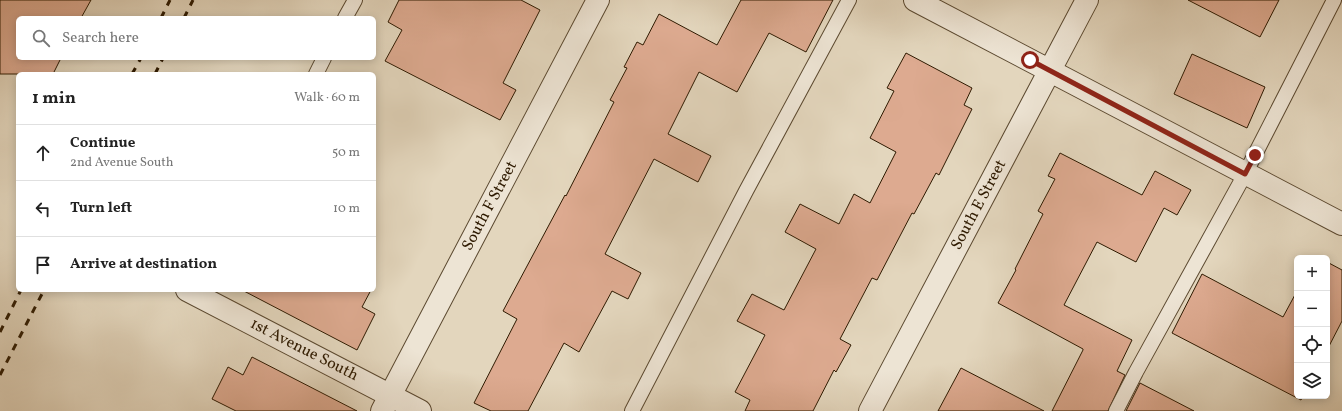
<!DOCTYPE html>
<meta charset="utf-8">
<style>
:root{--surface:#fff;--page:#f6f6f6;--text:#222;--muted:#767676;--line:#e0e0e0}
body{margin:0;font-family:Vollkorn,serif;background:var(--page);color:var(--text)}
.controls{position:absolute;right:12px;bottom:12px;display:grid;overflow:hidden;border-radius:6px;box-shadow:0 2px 10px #0003}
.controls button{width:36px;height:36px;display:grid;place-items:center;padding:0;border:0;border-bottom:1px solid var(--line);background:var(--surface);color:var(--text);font:20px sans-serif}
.stop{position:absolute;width:12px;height:12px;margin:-9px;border:3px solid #8f2418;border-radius:50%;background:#fff}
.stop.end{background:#8f2418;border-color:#fff;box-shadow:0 1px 4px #0008}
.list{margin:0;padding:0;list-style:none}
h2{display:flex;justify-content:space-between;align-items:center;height:52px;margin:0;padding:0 16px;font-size:17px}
h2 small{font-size:13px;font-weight:400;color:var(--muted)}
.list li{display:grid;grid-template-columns:26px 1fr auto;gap:12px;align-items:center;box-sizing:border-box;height:56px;padding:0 16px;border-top:1px solid var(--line)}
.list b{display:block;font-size:15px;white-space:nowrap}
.list p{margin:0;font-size:13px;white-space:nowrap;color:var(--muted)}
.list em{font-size:13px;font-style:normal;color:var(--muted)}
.icon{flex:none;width:22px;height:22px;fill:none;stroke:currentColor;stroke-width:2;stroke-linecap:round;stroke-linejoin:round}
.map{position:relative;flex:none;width:1342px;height:411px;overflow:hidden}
.search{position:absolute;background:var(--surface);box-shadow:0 2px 10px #0003;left:16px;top:16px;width:360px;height:44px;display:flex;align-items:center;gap:10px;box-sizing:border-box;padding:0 14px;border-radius:6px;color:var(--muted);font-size:15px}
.panel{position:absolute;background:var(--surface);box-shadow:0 2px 10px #0003;left:16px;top:72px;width:360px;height:220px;border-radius:6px}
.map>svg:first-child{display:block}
</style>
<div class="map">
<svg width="1342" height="411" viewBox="0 0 1342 411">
<rect width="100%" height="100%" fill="#e3d6bd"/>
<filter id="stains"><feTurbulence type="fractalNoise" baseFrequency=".005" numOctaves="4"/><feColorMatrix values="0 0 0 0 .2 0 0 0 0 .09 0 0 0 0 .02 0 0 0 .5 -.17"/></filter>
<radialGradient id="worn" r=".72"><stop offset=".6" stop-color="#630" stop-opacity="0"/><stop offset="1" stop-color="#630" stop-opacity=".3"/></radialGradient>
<path fill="#ddaa90" stroke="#2e1a01" d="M 0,0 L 91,0 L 81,18 L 18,18 L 18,58 L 61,58 L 53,74 L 0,74 Z
M 399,0 L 521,0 L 540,10 L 503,83 L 516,90 L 500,120 L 385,61 L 402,30 L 388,22 Z
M 741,0 L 833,0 L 806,52 L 769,33 L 737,92 L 699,72 L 668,134 L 711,156 L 698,182 L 654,159 L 605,254 L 641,273 L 628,299 L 612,291 L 579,352 L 564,343 L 528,411 L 491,411 L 474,403 L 517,319 L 503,311 L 565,195 L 566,196 L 614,102 L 610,100 L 627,68 L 624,67 L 637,42 L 643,45 L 659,14 L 717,45 Z
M 1188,0 L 1279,0 L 1260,37 Z
M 906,53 L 972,88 L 964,105 L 972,109 L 939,175 L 936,173 L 914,214 L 912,213 L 877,280 L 872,278 L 840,339 L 851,345 L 836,372 L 834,370 L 813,411 L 745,411 L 750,400 L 735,392 L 765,335 L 737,321 L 752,294 L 784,310 L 816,249 L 785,232 L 800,204 L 839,224 L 854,194 L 870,203 L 896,152 L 870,138 L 894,91 L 887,88 Z
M 1192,54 L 1265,87 L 1247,128 L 1174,94 Z
M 1060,153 L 1142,195 L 1155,171 L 1191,190 L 1177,215 L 1164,208 L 1136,262 L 1097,242 L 1064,305 L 1132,340 L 1117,371 L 1125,375 L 1108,411 L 1052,411 L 1083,350 L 1083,349 L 998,303 L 1016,270 L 1015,269 L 1043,214 L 1038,211 L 1055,179 L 1048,176 Z
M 1327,262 L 1342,270 L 1342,321 L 1327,350 Z
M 1202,274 L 1283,317 L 1297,291 L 1297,396 L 1303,396 L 1301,400 L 1172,333 Z
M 242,290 L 371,290 L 362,307 L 375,314 L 357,350 Z
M 252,357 L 357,411 L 236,411 L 212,399 L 228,367 L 243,375 Z
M 961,368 L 1044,411 L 938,411 Z
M 1140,383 L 1194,411 L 1126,411 Z"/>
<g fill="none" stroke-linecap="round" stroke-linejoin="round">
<defs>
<path id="service" d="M 345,18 L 355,0
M 316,74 L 324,58
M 632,411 L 746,191 L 849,0
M 1116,411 L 1136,372 L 1245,174 L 1334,0"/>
<path id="minor" d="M 915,0 L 1342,224
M 187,290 L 420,411
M 382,411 L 598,0
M 870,411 L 1087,0"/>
</defs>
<use href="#service" stroke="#5b4930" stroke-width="16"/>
<use href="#minor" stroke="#5b4930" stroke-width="24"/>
<use href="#service" stroke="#ede4d4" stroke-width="14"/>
<use href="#minor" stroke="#ede4d4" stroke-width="22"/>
<path stroke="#2e1a01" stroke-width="3" stroke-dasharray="7 7" stroke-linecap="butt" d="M 161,18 L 170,0
M 184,18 L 193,0
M 132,74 L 141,58
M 155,74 L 163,58
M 0,332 L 21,290
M 0,375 L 44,290"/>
</g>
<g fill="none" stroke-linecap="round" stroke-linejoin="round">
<path stroke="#8f2418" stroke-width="5" d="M 1030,60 L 1245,174 L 1255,155"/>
</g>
<g text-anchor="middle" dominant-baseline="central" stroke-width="3" stroke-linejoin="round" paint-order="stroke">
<g font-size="16" fill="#2e1a01" stroke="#ede4d4">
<text transform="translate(979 205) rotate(-62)">South E Street</text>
<text transform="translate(490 206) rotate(-62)">South F Street</text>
<text transform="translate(304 350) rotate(27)">1st Avenue South</text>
</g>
</g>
<rect width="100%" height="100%" filter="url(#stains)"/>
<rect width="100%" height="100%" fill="url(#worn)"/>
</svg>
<div class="controls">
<button>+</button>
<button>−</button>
<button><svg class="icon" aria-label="locate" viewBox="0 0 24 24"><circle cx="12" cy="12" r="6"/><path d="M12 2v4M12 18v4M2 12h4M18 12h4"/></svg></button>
<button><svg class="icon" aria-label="layers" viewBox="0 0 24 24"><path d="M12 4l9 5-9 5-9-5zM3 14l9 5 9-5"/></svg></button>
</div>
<div class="stop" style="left:1030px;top:60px"></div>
<div class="stop end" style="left:1255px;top:155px"></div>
<div class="search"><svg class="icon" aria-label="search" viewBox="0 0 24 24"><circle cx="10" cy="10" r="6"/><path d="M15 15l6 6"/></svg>Search here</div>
<section class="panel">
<h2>1 min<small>Walk · 60 m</small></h2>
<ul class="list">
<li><svg class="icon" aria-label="ahead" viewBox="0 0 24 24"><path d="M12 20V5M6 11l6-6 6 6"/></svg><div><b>Continue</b><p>2nd Avenue South</p></div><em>50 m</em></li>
<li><svg class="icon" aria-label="left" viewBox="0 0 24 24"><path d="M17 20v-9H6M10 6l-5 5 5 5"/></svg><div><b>Turn left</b></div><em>10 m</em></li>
<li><svg class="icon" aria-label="arrive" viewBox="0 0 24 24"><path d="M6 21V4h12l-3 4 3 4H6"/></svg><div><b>Arrive at destination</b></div></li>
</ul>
</section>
</div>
